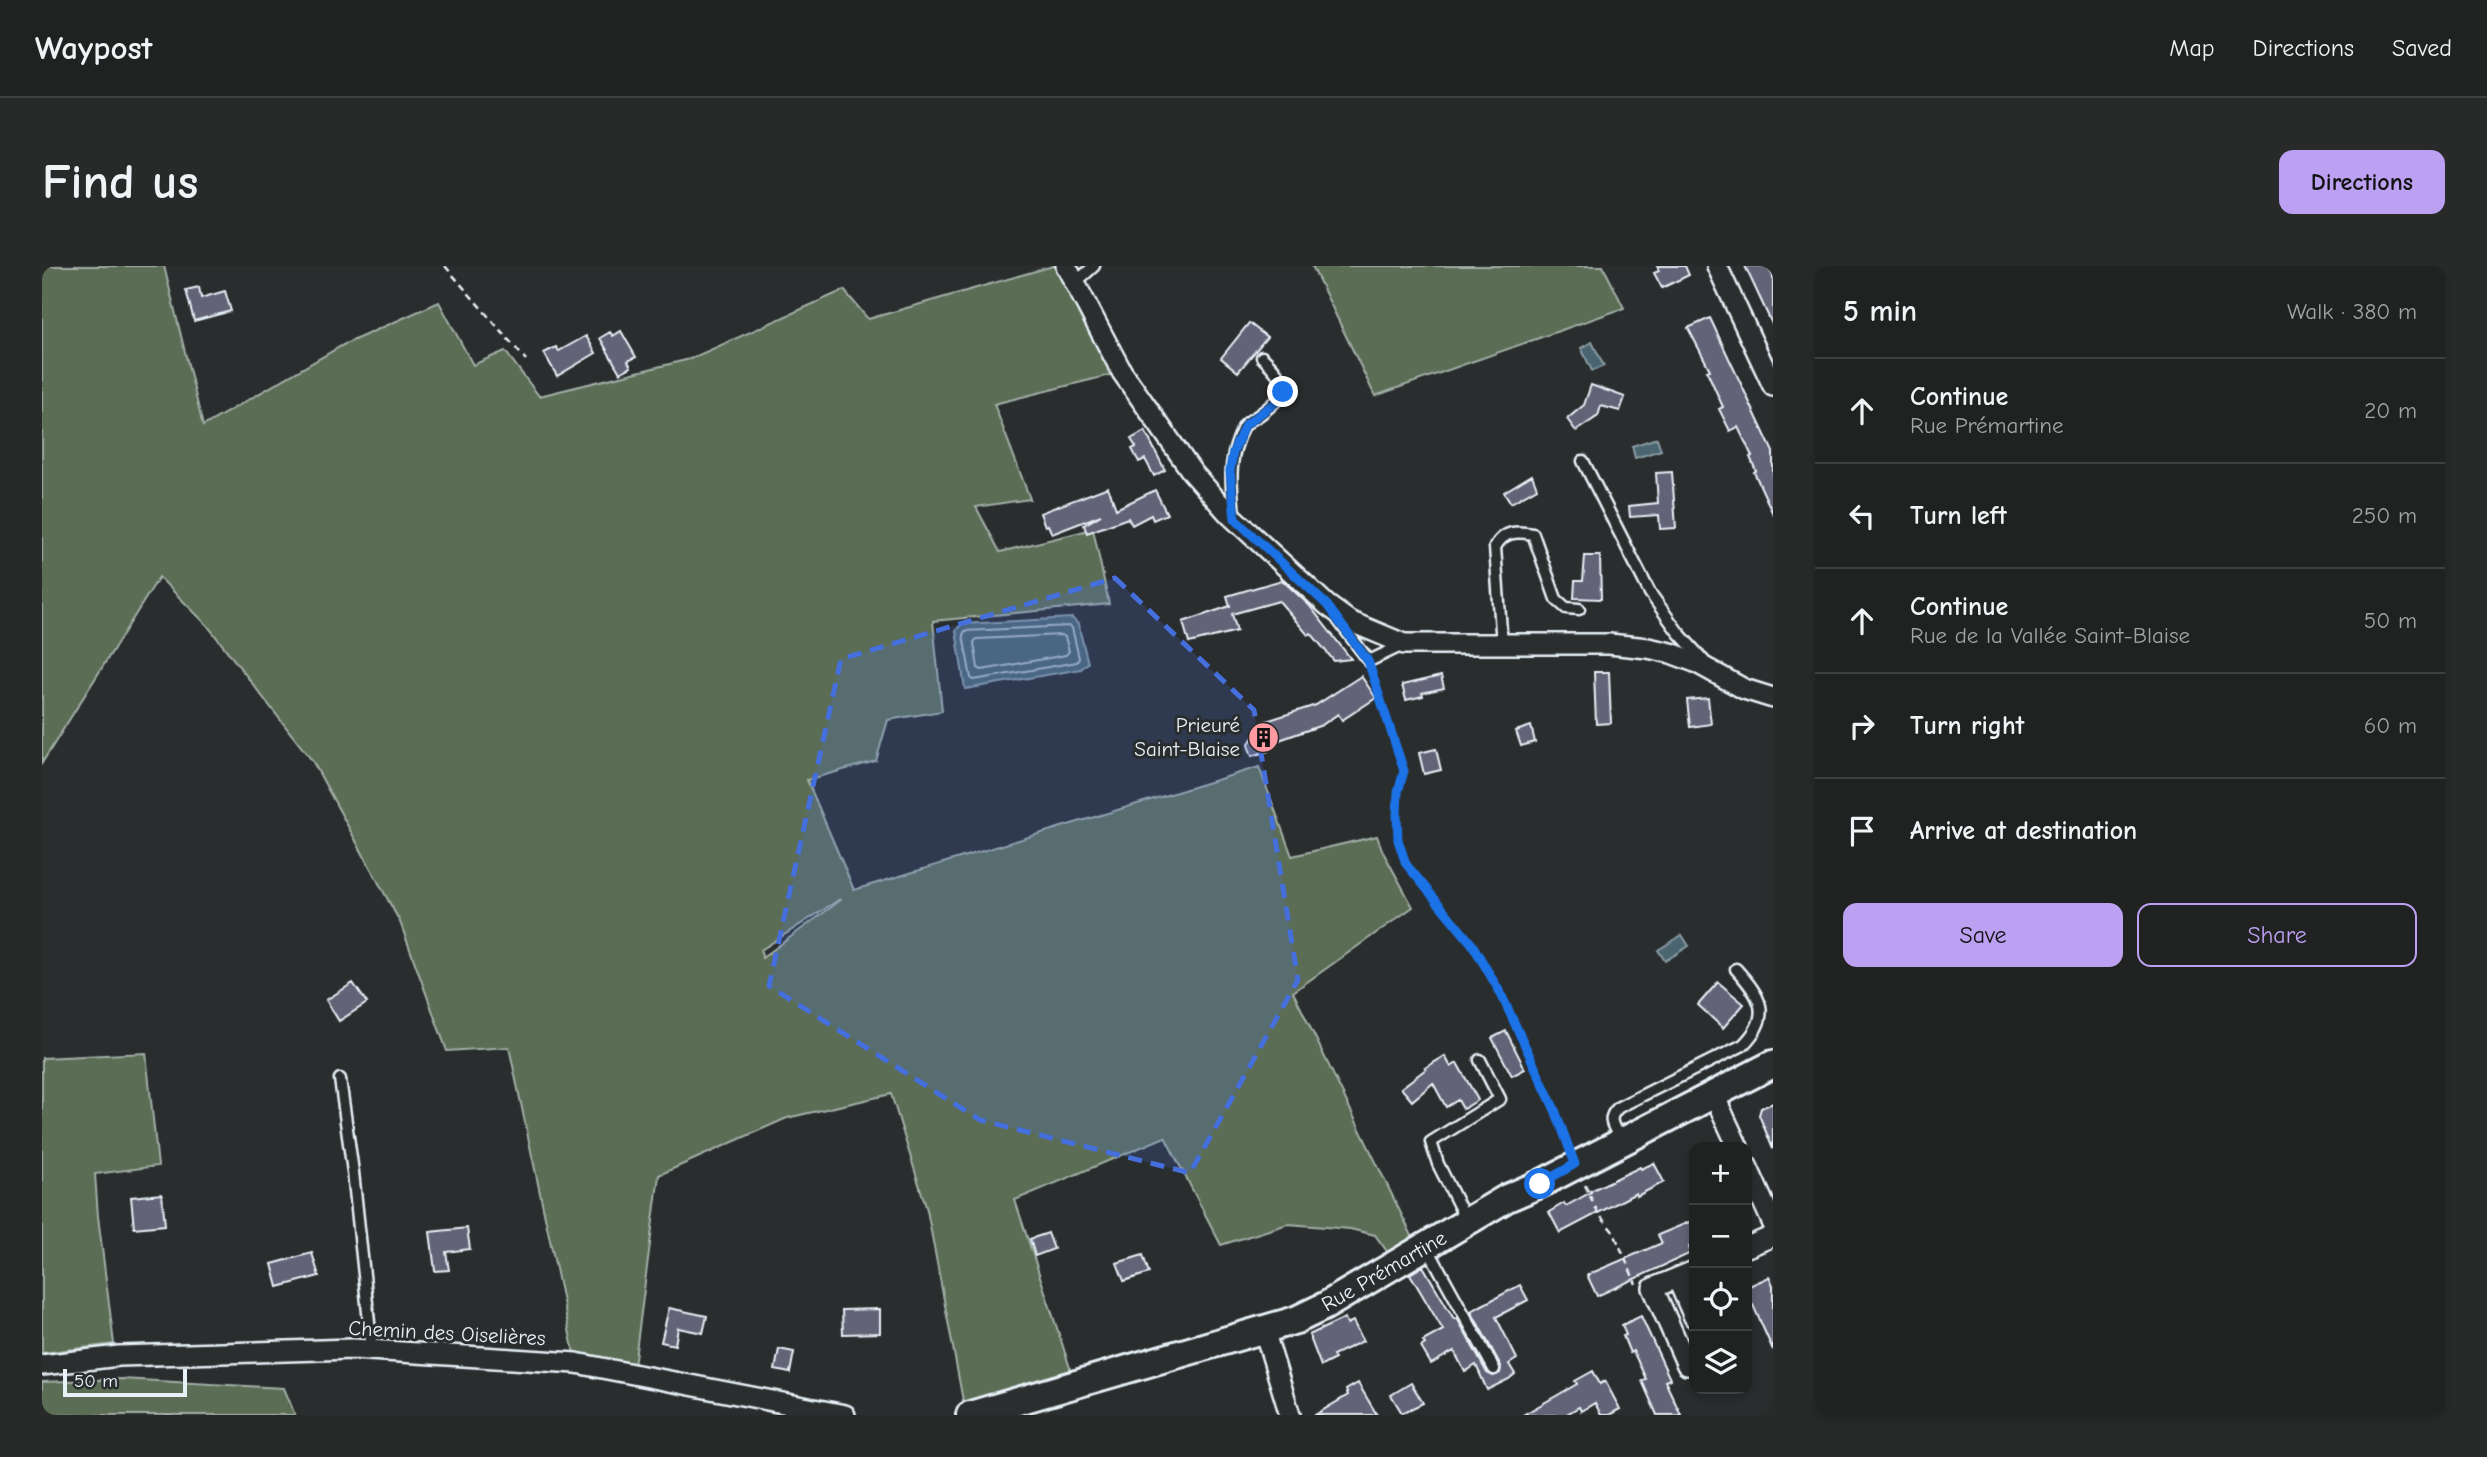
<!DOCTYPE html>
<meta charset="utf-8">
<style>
:root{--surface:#202222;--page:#282a2a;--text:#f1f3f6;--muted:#a2a4a5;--line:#3d3f40;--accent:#bca0f2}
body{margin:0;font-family:"Comic Neue",sans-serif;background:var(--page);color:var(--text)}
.controls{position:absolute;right:21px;bottom:21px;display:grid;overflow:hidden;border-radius:14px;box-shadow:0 4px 10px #0003}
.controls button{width:63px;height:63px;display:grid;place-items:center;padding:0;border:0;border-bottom:2px solid var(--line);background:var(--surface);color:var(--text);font:35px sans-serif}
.scale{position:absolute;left:21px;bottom:18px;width:124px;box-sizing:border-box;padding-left:7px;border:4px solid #e8f1f8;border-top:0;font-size:19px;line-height:24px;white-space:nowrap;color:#e8f1f8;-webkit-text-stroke:5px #2a2d2e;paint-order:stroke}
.stop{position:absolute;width:21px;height:21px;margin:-16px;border:5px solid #1a73e8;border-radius:50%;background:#fff}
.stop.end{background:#1a73e8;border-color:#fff;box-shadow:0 2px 7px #0008}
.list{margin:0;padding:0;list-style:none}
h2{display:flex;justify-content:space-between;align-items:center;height:91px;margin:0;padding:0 28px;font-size:30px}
h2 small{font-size:23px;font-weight:400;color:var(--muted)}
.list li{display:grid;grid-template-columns:46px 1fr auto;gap:21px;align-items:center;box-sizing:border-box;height:105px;padding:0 28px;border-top:2px solid var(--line)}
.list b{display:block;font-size:26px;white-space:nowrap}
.list p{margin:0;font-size:23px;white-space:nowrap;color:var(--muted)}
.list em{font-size:23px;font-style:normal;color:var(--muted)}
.actions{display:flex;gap:14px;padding:21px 28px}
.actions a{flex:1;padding:16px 0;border:2px solid var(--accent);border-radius:14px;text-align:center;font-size:24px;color:var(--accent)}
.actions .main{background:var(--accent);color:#111}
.icon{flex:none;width:38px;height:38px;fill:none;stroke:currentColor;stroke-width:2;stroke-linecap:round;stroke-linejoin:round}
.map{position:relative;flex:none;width:1731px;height:1149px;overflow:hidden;border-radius:14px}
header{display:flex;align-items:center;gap:42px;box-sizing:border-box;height:98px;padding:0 35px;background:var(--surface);border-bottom:2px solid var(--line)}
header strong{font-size:33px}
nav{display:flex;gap:38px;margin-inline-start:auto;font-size:24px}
.intro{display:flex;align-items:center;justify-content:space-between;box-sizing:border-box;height:168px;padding:0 42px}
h1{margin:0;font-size:49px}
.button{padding:18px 32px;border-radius:14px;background:var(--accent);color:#111;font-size:24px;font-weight:700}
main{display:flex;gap:42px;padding:0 42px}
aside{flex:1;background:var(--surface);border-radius:14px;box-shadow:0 4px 10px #0003}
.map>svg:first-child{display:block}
</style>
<header>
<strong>Waypost</strong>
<nav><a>Map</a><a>Directions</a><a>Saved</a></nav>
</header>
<div class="intro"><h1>Find us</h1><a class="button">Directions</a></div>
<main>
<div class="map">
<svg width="1731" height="1149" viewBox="0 0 1731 1149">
<rect width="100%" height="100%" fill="#2a2d2e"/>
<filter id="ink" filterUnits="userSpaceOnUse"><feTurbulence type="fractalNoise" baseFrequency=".0143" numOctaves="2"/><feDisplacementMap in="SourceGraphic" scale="14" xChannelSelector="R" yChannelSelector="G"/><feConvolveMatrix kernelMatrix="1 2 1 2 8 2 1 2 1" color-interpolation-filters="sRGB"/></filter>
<g filter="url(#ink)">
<path fill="#5c6d56" stroke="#a2afa7" stroke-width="2" fill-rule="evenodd" d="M 0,0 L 122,0 L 161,160 L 301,79 L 397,36 L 431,99 L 463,85 L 497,130 L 648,93 L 802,24 L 826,53 L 1011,0 L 1024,0 L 1080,106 L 952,138 L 988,233 L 934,241 L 958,286 L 1051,263 L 1067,338 L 891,355 L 900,445 L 846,454 L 834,495 L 765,514 L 812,624 L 1217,501 L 1250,590 L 1335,570 L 1341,586 L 1371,641 L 1251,726 L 1372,974 L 1347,988 L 1333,969 L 1308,963 L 1246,958 L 1179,979 L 1123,871 L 973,934 L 1030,1108 L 922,1140 L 885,944 L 849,828 L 745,852 L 617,909 L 591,1108 L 534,1097 L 467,781 L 405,785 L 358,656 L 271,496 L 165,359 L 117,311 L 0,497 ZM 798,633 L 799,634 L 720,692 L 719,684 Z
M 1270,0 L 1561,0 L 1582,42 L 1333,130 Z
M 104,787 L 116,900 L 53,908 L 56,950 L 72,1078 L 0,1087 L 0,792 Z
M 80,1113 L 242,1122 L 253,1149 L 0,1149 L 0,1116 Z"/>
<path fill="#4b6570" stroke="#8a9da6" stroke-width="2" d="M 1550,76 L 1562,100 L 1550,105 L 1539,82 Z
M 1615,172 L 1619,184 L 1593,192 L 1590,180 Z
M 1030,352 L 1036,358 L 1046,397 L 1039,403 L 923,423 L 914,364 L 920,358 Z
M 1640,669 L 1647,680 L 1623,695 L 1616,684 Z"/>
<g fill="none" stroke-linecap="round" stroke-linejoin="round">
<path stroke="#a9b9c2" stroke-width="2" d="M 1027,360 L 1030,362 L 1037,392 L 1035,396 L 932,414 L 929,412 L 921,369 L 923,365 Z
M 1020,369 L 1023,371 L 1027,385 L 1024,389 L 940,404 L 936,402 L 932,377 L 934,373 Z"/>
</g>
<path fill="#636477" stroke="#e8f1f8" stroke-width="2" d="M 1615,0 L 1643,0 L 1647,9 L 1620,22 L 1612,7 L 1617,5 Z
M 1703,0 L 1726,0 L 1731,10 L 1731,60 Z
M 157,21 L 159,32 L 183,25 L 189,45 L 152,55 L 144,24 Z
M 1668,52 L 1731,186 L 1731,248 L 1712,206 L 1714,205 L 1708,191 L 1710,190 L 1696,161 L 1688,165 L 1677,143 L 1681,141 L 1665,105 L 1668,104 L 1646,62 Z
M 1207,57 L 1225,71 L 1196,106 L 1179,92 Z
M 579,65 L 594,91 L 586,95 L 589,101 L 578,107 L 558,72 L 568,66 L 571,70 Z
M 544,70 L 554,87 L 515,110 L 502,87 L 514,81 L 517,85 Z
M 1549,119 L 1583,131 L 1578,145 L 1559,140 L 1556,150 L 1534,165 L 1525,153 L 1542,139 Z
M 1103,165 L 1123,204 L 1112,210 L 1103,193 L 1097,196 L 1090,183 L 1094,181 L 1089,173 Z
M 1630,206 L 1634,262 L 1618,263 L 1617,249 L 1588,251 L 1587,240 L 1616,237 L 1614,207 Z
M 1490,209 L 1495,222 L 1469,237 L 1462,226 Z
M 1066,221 L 1074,243 L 1113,224 L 1125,248 L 1111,254 L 1109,249 L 1090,259 L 1086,252 L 1045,267 L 1042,259 L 1059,249 L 1010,268 L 1006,259 L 1003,260 L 998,247 Z
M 1543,290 L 1558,290 L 1559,333 L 1532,332 L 1533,315 L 1541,315 Z
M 1240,314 L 1267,339 L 1309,393 L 1292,395 L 1269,367 L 1266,369 L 1237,335 L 1190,348 L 1195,365 L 1147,377 L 1141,356 L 1188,340 L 1185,330 Z
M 1552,406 L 1567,406 L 1569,457 L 1554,458 Z
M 1319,410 L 1334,432 L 1300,454 L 1296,448 L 1280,459 L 1226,478 L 1224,479 L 1226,485 L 1210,490 L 1206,479 L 1221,456 L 1274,439 Z
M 1399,410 L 1402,422 L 1380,427 L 1381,430 L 1364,434 L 1360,419 Z
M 1666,432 L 1669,458 L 1648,461 L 1645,434 Z
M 1489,460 L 1493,476 L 1479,480 L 1474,465 Z
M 1394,483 L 1399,504 L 1382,508 L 1377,487 Z
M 1676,716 L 1702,738 L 1681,762 L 1656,739 Z
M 311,717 L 325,737 L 297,755 L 284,734 Z
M 1464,765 L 1483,803 L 1470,810 L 1450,772 Z
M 1403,790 L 1409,801 L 1415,797 L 1436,834 L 1421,843 L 1416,834 L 1404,841 L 1391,817 L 1370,835 L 1359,822 L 1384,803 L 1383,802 Z
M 1731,837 L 1731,883 L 1717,849 L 1719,842 Z
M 1612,897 L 1622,916 L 1595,930 L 1594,927 L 1518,967 L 1507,946 L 1522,937 L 1524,940 L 1549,926 L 1548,925 L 1598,901 L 1599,903 Z
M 120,928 L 123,959 L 92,962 L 89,931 Z
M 1652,954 L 1652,979 L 1647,981 L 1649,987 L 1555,1030 L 1545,1009 L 1620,977 L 1616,969 Z
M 425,962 L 428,983 L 404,986 L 407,1004 L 393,1005 L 388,966 Z
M 1006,967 L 1012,983 L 993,990 L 988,973 Z
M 270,987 L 277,1010 L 236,1021 L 230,998 Z
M 1101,989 L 1107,1007 L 1082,1015 L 1075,997 Z
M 1381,1000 L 1412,1053 L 1415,1052 L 1445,1107 L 1451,1110 L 1458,1107 L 1459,1100 L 1429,1045 L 1478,1019 L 1486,1034 L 1454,1051 L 1475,1093 L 1467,1098 L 1473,1108 L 1467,1113 L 1445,1124 L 1434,1099 L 1423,1106 L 1412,1085 L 1389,1098 L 1379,1081 L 1383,1078 L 1381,1075 L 1401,1064 L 1368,1008 Z
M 1727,1011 L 1731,1019 L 1731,1084 L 1711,1039 L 1705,1041 L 1705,1021 Z
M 627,1042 L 665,1050 L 661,1067 L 636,1062 L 633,1079 L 619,1076 Z
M 838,1043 L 838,1067 L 801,1068 L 800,1044 Z
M 1599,1050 L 1628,1113 L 1623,1115 L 1639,1149 L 1615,1149 L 1600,1115 L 1604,1113 L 1591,1085 L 1588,1087 L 1581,1070 L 1584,1069 L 1580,1059 Z
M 1303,1052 L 1305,1058 L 1311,1055 L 1321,1075 L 1291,1089 L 1293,1093 L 1279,1100 L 1267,1069 Z
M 737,1083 L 752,1086 L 748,1107 L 733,1104 Z
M 1551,1105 L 1558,1118 L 1563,1115 L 1578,1143 L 1567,1149 L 1559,1149 L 1553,1137 L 1539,1145 L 1537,1141 L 1523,1149 L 1481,1149 L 1535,1118 L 1533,1115 Z
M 1316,1117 L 1335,1149 L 1273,1149 L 1306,1129 L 1304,1124 Z
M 1369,1117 L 1381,1137 L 1360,1147 L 1349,1129 Z"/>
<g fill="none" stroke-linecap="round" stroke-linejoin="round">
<defs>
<path id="lane" d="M 1033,17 L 1052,0
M 1541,195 L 1608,327 L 1636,366 L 1662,395
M 1192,249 C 1190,223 1186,199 1196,174 C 1198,169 1200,162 1203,159 C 1206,155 1213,152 1217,149 C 1248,126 1248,118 1220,91
M 1296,354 L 1327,395 L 1361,379
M 1460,379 L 1453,281 C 1462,265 1474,265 1491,268 L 1514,333 L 1524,342 L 1537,343
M 298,813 L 311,906 L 330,1084
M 1579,874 C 1572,861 1563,853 1577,841 L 1701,779 C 1731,749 1719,731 1694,703
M 1425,956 L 1396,898 L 1389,876 L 1458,833 L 1438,794
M 1385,981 L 1452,1103"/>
<path id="street" d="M 1024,0 L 1080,106 L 1150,206 L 1187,248 L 1285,339 L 1307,355 L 1362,378 L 1567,378 L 1606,382 L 1629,387 L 1653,396 L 1702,423 L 1731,432
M 1675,0 L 1731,120
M 1672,829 L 1696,881
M 1705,900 L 1731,958
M 1705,981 L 1731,970
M 1635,1012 L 1652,1051
M 1222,1064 L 1248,1149
M 0,1099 L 77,1090 L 311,1083 L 534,1097 L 803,1149
M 1645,1099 L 1611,1022 L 1652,1005"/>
<path id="secondary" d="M 928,1149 L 1254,1054 L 1283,1040 L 1465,932 L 1498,918 L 1731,798"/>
</defs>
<use href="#lane" stroke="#e8f1f8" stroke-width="15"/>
<use href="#street" stroke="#e8f1f8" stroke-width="24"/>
<use href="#secondary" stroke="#e8f1f8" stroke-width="32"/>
<path stroke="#e8f1f8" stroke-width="2.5" stroke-dasharray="7 5" stroke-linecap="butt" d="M 403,0 L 484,94
M 1331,408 L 1362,505 L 1356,526 L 1355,549 L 1356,574 L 1364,598 L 1430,678 L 1458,726 L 1513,844 L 1527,880
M 1543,919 L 1556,947 L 1572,967 L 1594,1018"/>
<use href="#lane" stroke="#2a2d2e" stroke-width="10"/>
<use href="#street" stroke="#2a2d2e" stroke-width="19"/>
<use href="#secondary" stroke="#2a2d2e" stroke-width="26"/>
</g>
</g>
<g fill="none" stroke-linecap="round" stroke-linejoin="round" filter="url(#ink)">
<path stroke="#1a73e8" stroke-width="9" d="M 1241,126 L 1234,136 L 1203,159 L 1191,186 L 1188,205 L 1193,253 L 1285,339 L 1326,395 L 1362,505 L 1356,526 L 1355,549 L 1356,574 L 1364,598 L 1430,678 L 1458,726 L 1513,844 L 1533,898 L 1498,918"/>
</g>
<path fill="#466fde" fill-opacity="0.2" stroke="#466fde" stroke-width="5" stroke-dasharray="14 9" stroke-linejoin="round" d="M 1073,312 L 1212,444 L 1256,714 L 1148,907 L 938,854 L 727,720 L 799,393 Z"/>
<defs>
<symbol id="building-disc" viewBox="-11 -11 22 22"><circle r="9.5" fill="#ff9aa2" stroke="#2a2d2e"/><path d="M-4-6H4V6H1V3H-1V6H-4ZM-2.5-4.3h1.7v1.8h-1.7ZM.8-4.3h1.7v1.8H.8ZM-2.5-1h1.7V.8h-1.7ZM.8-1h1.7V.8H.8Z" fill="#111"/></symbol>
</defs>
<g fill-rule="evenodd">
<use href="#building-disc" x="1204" y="454" width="35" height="35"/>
</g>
<g text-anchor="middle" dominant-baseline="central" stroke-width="6" stroke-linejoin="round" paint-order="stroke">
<g font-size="21" fill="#e8f1f8" stroke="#2a2d2e" text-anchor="end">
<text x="1198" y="459">Prieuré<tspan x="1198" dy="24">Saint-Blaise</tspan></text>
</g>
<g font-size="21" fill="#e8f1f8" stroke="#2a2d2e">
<text transform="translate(1342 1005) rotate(-30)">Rue Prémartine</text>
<text transform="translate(405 1067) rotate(3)">Chemin des Oiselières</text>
</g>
</g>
</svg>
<div class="controls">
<button>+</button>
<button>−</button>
<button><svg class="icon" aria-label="locate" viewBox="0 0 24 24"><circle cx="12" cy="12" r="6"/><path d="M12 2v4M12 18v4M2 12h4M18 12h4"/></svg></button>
<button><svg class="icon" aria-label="layers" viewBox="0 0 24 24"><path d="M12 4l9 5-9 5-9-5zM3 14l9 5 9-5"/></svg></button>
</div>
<div class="scale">50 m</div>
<div class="stop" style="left:1498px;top:918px"></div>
<div class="stop end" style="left:1241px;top:126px"></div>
</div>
<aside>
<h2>5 min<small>Walk · 380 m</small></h2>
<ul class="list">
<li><svg class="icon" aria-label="ahead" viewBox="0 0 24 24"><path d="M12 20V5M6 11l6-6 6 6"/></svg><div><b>Continue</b><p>Rue Prémartine</p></div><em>20 m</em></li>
<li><svg class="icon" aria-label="left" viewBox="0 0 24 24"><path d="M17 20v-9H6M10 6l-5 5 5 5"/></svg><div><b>Turn left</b></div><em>250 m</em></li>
<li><svg class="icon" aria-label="ahead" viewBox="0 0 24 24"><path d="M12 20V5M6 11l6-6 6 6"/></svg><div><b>Continue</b><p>Rue de la Vallée Saint-Blaise</p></div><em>50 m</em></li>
<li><svg class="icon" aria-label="right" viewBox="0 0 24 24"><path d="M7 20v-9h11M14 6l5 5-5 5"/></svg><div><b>Turn right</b></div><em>60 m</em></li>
<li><svg class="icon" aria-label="arrive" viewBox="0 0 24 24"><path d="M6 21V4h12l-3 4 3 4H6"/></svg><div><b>Arrive at destination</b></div></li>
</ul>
<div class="actions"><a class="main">Save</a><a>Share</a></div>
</aside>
</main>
